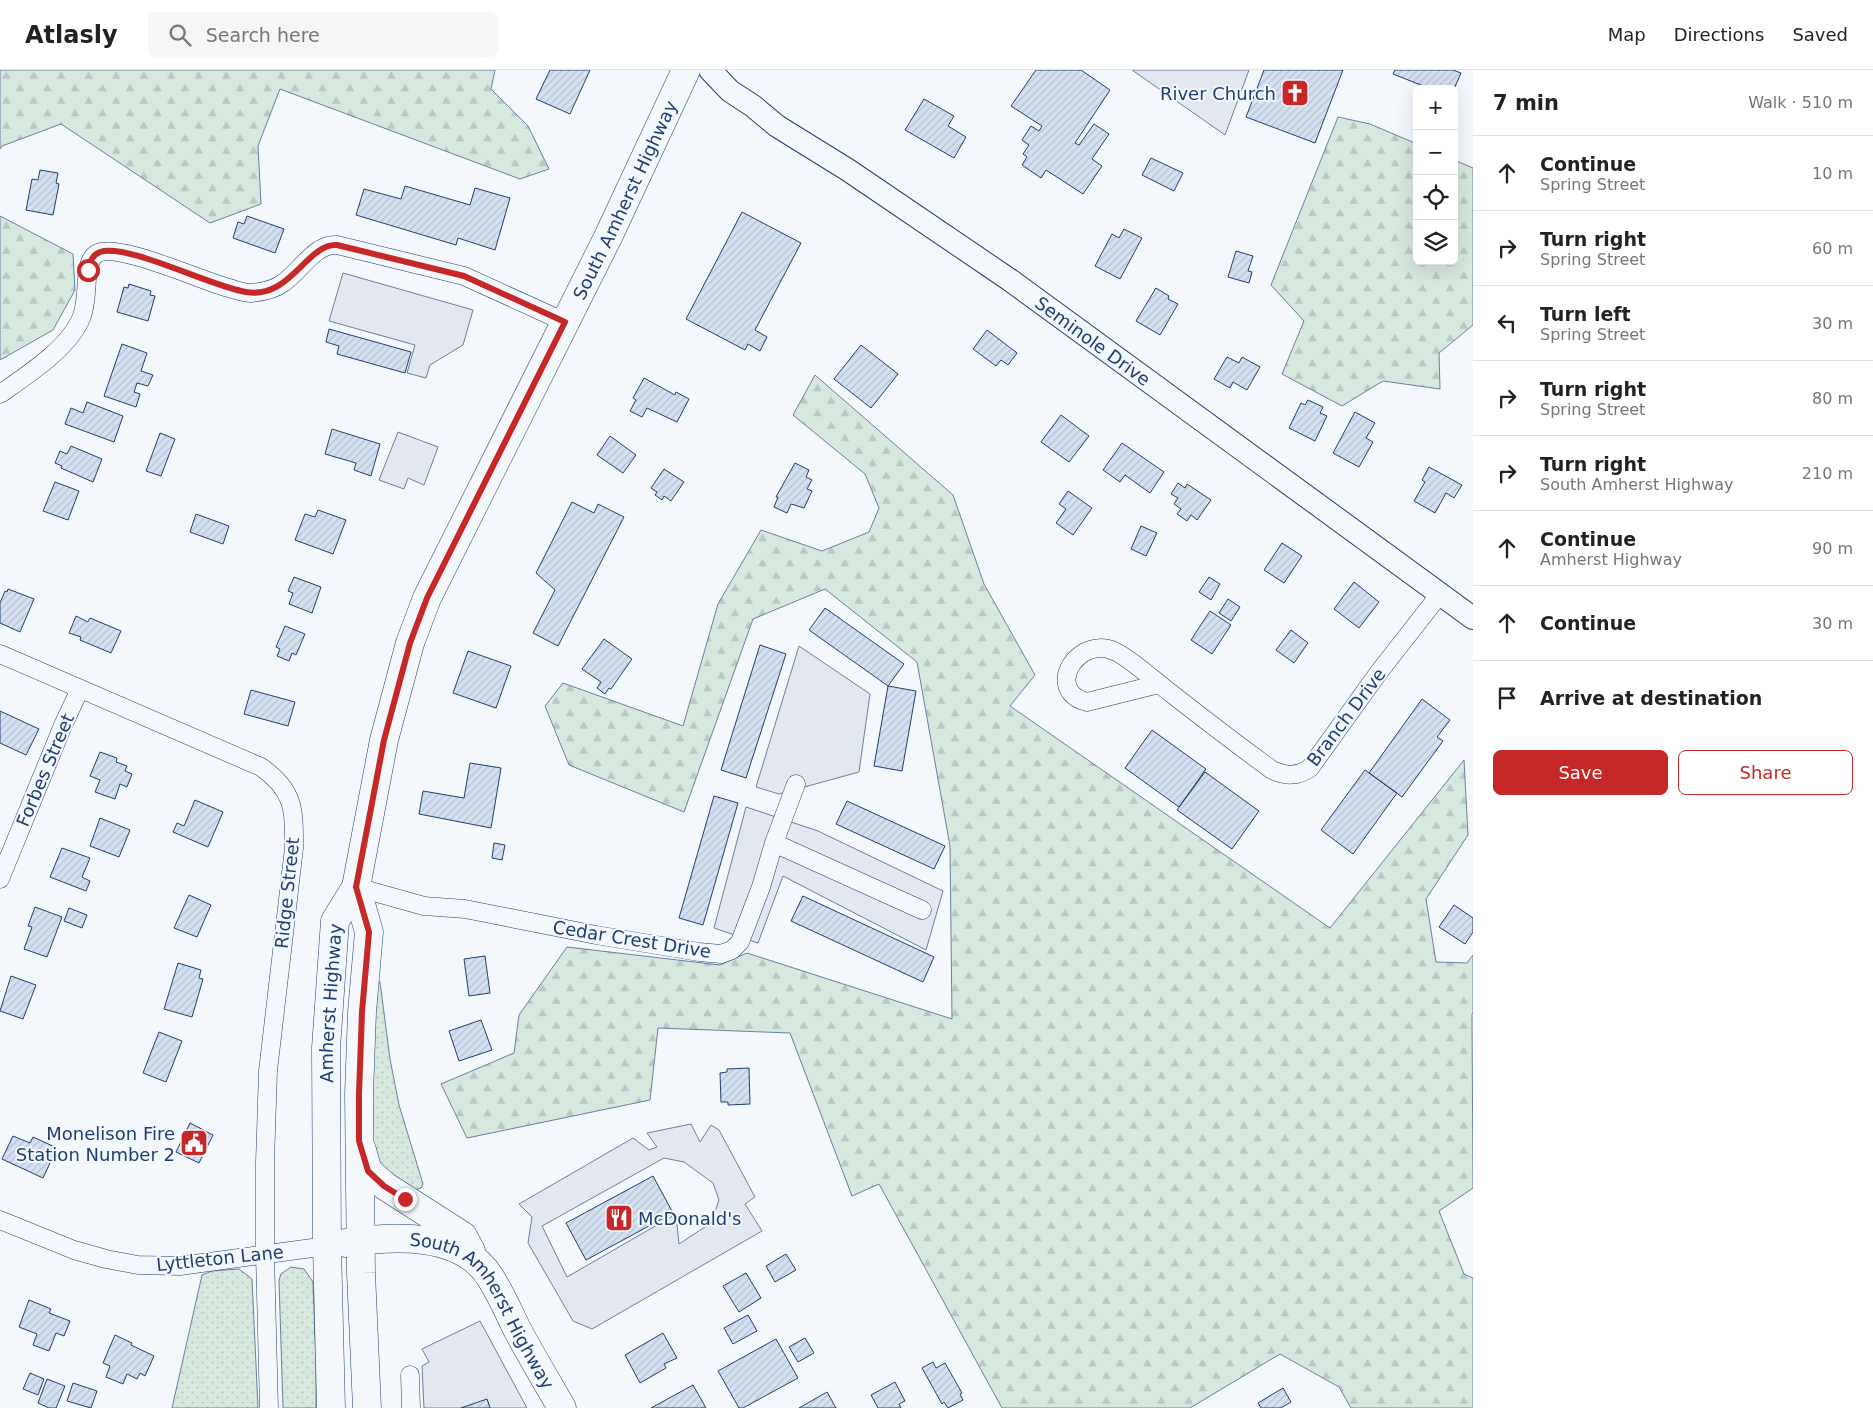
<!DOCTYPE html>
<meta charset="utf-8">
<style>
:root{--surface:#fff;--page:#f6f6f6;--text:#222;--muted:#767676;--line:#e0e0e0;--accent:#c62828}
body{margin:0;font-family:"DejaVu Sans",sans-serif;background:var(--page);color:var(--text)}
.controls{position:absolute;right:15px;top:15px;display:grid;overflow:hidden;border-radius:8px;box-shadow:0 5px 20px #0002}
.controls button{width:45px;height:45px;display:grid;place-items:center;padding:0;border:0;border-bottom:1px solid var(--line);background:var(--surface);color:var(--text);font:25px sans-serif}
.stop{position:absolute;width:15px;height:15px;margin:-11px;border:4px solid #c62828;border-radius:50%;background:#fff}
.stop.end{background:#c62828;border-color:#fff;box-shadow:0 1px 5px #0008}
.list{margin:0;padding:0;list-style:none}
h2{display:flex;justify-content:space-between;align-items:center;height:65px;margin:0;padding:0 20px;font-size:21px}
h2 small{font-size:16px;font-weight:400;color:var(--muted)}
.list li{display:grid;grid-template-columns:32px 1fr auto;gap:15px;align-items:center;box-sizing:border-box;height:75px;padding:0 20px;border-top:1px solid var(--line)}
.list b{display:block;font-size:19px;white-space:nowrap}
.list p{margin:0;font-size:16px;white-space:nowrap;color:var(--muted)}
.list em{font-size:16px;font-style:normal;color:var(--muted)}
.actions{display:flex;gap:10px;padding:15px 20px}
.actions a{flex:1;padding:11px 0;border:1px solid var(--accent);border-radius:8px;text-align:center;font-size:18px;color:var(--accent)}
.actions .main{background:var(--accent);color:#fff}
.icon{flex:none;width:28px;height:28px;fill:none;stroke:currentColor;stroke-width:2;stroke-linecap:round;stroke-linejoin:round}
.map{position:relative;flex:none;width:1473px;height:1338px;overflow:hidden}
header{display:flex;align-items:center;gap:30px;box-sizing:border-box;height:70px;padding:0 25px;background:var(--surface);border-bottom:1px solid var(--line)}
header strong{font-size:24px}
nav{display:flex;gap:28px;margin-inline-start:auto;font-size:18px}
.search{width:350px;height:45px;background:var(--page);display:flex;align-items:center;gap:12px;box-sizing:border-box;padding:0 18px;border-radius:8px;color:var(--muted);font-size:19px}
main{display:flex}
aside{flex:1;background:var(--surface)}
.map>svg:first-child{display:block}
</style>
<header>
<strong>Atlasly</strong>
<div class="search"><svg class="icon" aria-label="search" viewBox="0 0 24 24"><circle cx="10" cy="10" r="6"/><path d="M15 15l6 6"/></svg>Search here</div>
<nav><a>Map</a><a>Directions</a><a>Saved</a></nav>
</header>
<main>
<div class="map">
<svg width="1473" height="1338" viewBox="0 0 1473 1338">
<defs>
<pattern id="grass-dots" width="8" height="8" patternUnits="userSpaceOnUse" patternTransform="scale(1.25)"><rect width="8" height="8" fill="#d7e8df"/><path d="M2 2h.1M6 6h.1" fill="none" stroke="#b8c8c3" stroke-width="1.8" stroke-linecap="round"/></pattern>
<pattern id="forest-firs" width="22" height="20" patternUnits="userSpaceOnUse" patternTransform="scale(1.25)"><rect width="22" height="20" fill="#d7e8df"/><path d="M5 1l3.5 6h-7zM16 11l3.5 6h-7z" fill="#b8c8c3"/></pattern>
<pattern id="building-hatch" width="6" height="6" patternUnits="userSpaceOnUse" patternTransform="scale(1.25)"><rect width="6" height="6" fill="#d5e0f0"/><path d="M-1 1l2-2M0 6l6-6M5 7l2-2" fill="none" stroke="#b6c1d1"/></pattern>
</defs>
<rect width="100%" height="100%" fill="#f4f7fb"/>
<path fill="url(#grass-dots)" stroke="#687fa3" d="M 378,911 L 380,912 L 390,989 L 399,1035 L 423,1114 L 421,1118 L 412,1121 L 384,1110 L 370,1072 L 373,957 Z
M 291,1197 L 304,1199 L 313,1212 L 316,1298 L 316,1338 L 283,1338 L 279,1210 L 281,1204 Z
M 239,1199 L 252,1209 L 258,1338 L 172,1338 L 202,1205 L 212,1201 Z"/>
<path fill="url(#forest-firs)" stroke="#687fa3" d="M 0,0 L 495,0 L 491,19 L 528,56 L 549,99 L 520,109 L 280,19 L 258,76 L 261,134 L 210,153 L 61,54 L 2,76 L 0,79 Z
M 1338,47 L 1370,54 L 1417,74 L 1417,191 L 1454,191 L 1454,90 L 1473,98 L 1473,255 L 1439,283 L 1440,319 L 1383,311 L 1342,336 L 1282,304 L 1304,251 L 1271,215 Z
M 0,146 L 73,184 L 75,220 L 53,260 L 0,290 Z
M 815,305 L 953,425 L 984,514 L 1035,605 L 1010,636 L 1330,858 L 1464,690 L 1468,765 L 1426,829 L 1436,892 L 1467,893 L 1473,885 L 1473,943 L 1472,944 L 1473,1118 L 1439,1141 L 1464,1204 L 1473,1208 L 1473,1338 L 1351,1338 L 1339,1317 L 1280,1284 L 1190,1338 L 1002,1338 L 879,1114 L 852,1126 L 790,963 L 658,958 L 650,1030 L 467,1068 L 441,1014 L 514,983 L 519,945 L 567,877 L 720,895 L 747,883 L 952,949 L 950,776 L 917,592 L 825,519 L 753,549 L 684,742 L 569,695 L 545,636 L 563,613 L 683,656 L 718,534 L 761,460 L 822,481 L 869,462 L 879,438 L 865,404 L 793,345 Z"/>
<path fill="#e3e8f0" stroke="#687fa3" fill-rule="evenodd" d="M 1132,0 L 1249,0 L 1225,65 Z
M 343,203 L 473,240 L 463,275 L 430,295 L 426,308 L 407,303 L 415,275 L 329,251 Z
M 398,362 L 438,377 L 424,415 L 408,408 L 404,419 L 379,410 Z
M 799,576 L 870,624 L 859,702 L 779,724 L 756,717 Z
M 746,737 L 818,761 L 943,821 L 926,880 L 783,806 L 758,873 L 714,858 Z
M 691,1054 L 700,1072 L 711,1055 L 719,1060 L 755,1127 L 745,1134 L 762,1161 L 592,1259 L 573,1251 L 528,1173 L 532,1147 L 519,1134 L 633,1068 L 649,1080 L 657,1077 L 647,1063 ZM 664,1088 L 684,1092 L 713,1113 L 719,1130 L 711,1153 L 679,1174 L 676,1144 L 567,1207 L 542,1156 Z
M 480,1251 L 527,1338 L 490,1338 L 487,1330 L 461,1338 L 424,1338 L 422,1296 L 429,1292 L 422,1279 Z"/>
<path fill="url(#building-hatch)" stroke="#1d3f73" d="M 550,0 L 590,0 L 570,44 L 536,29 Z
M 1036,0 L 1081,0 L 1110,20 L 1075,73 L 1079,75 L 1094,54 L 1109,64 L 1092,89 L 1102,96 L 1083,124 L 1046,100 L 1041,108 L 1022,95 L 1027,87 L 1023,84 L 1029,75 L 1022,70 L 1031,56 L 1039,61 L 1042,56 L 1011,36 Z
M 1264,0 L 1343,0 L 1315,73 L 1246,47 Z
M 1395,0 L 1453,0 L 1461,3 L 1454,19 L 1431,19 L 1393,4 Z
M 924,29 L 954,46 L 948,56 L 966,67 L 954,88 L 905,60 Z
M 1151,88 L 1183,103 L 1174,121 L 1142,105 Z
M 40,100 L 58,103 L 56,113 L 59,114 L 53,145 L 26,140 L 32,109 L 38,110 Z
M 405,116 L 470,135 L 475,118 L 510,128 L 495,180 L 458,168 L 456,175 L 356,145 L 364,119 L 401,129 Z
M 742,142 L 801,173 L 755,260 L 767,267 L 760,281 L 748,274 L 745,280 L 686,249 Z
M 247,146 L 284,159 L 275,183 L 233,168 L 238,152 L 244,154 Z
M 1124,159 L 1142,168 L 1120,209 L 1095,196 L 1112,164 L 1119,168 Z
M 1236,181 L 1253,186 L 1248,201 L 1252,202 L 1249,213 L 1228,207 Z
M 129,214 L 151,221 L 150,225 L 155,226 L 148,251 L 117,242 L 124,217 L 128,218 Z
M 1156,218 L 1169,226 L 1168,229 L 1178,234 L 1160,265 L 1136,251 Z
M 329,259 L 411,282 L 405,303 L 337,284 L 339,276 L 326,272 Z
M 987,260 L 1017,283 L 1008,295 L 1001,290 L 996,296 L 973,279 Z
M 122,274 L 147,283 L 141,301 L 153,305 L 148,316 L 137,313 L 134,322 L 140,324 L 136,337 L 104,326 Z
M 861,275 L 898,304 L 871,338 L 834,309 Z
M 1227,287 L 1239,293 L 1242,287 L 1260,297 L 1247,320 L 1233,312 L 1230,318 L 1214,309 Z
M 644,308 L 675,325 L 676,322 L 689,329 L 677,352 L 647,338 L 642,347 L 630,341 L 636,330 L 633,328 Z
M 1308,330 L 1323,337 L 1320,343 L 1327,346 L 1315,371 L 1289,358 L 1301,333 L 1305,335 Z
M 87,332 L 123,346 L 114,372 L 65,354 L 71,338 L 83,343 Z
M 1355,342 L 1375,353 L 1366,368 L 1373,372 L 1359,397 L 1333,383 Z
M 1061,345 L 1089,366 L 1069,392 L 1041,372 Z
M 332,359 L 380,374 L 371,406 L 354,400 L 356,393 L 325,384 Z
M 160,363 L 175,369 L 161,406 L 146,401 Z
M 610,366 L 636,385 L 623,403 L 597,385 Z
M 1122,373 L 1164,402 L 1150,423 L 1125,405 L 1120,412 L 1103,400 Z
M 71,376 L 102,389 L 93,412 L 61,398 L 62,396 L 55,393 L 60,381 L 67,384 Z
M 795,393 L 809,400 L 806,407 L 812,410 L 807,419 L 812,421 L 804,438 L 791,434 L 787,443 L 774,437 L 778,427 L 776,427 Z
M 1429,397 L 1462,415 L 1454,428 L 1446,423 L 1435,443 L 1414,431 L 1425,412 L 1422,410 Z
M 664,399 L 684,412 L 671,431 L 664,426 L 662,430 L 655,425 L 657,422 L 651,418 Z
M 55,412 L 79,421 L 68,450 L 43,441 Z
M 1178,413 L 1185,418 L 1187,414 L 1211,430 L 1197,450 L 1191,445 L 1187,451 L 1177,444 L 1181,439 L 1174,434 L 1178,428 L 1171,424 Z
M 1068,421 L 1092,438 L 1073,465 L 1056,453 L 1066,439 L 1059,434 Z
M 572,432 L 594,443 L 598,434 L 624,447 L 558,576 L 533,563 L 555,520 L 536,503 Z
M 318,440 L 346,450 L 333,484 L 295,470 L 305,444 L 315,447 Z
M 196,444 L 229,456 L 223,474 L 190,462 Z
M 1141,456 L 1157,463 L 1146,486 L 1131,479 Z
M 1282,473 L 1302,486 L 1284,513 L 1264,500 Z
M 294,507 L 321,517 L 312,543 L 289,534 L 293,523 L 288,521 Z
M 1209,507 L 1220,514 L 1211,530 L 1199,522 Z
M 1354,512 L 1379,532 L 1359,558 L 1334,539 Z
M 8,519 L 34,529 L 20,562 L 0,553 L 0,533 L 5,521 L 7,522 Z
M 1228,529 L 1240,537 L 1231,551 L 1219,543 Z
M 825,538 L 904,594 L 888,616 L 809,560 Z
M 1210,541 L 1231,555 L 1212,584 L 1191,570 Z
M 76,546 L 88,552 L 90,548 L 121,561 L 111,583 L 80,570 L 81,567 L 69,563 Z
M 285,556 L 305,564 L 296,585 L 292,583 L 289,591 L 277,586 L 280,579 L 276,577 Z
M 1291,560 L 1308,573 L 1294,593 L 1276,580 Z
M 604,569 L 632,589 L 611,619 L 609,618 L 605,624 L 597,618 L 601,612 L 582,599 Z
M 760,575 L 786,584 L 746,708 L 721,700 Z
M 468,581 L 511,596 L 496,638 L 453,623 Z
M 888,616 L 916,621 L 902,701 L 874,696 Z
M 251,620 L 295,632 L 288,656 L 244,644 Z
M 1422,629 L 1450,650 L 1437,667 L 1443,671 L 1402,727 L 1369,703 Z
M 0,641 L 39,659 L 26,685 L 0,673 Z
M 1152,660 L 1206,699 L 1179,737 L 1125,698 Z
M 100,682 L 117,688 L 116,692 L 127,696 L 125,701 L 132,704 L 127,717 L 120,714 L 115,729 L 95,722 L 100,710 L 90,706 Z
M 470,693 L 501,698 L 491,758 L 419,744 L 423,721 L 464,728 Z
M 1365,700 L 1397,723 L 1353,784 L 1321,760 Z
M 1205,702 L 1259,741 L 1232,779 L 1177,740 Z
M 714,726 L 738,733 L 703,855 L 679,848 Z
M 195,730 L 223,742 L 208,777 L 173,762 L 177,753 L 184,756 Z
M 847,731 L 945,776 L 934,799 L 836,754 Z
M 100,748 L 130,760 L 119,787 L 90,776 Z
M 494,773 L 505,775 L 502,790 L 492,788 Z
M 62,778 L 90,788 L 82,807 L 90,811 L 86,821 L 50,807 Z
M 189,825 L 211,835 L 197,867 L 174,858 Z
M 803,826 L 934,887 L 923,912 L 791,851 Z
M 1454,835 L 1473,848 L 1473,862 L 1465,874 L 1439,857 Z
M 35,837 L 62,847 L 47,887 L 24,879 L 32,857 L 28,856 Z
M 69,838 L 87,845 L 82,858 L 64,851 Z
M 485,886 L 490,923 L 469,926 L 464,889 Z
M 178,893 L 201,900 L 199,908 L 203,909 L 192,947 L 164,939 Z
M 11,906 L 36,915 L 23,949 L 0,941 Z
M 481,950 L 492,980 L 459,991 L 449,961 Z
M 159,962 L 182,971 L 166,1012 L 143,1003 Z
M 749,998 L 750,1034 L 728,1035 L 728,1032 L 721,1032 L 720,1003 L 727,1002 L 727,999 Z
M 190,1053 L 213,1065 L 199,1093 L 176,1082 Z
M 13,1066 L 30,1073 L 33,1067 L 57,1078 L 43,1108 L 2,1089 Z
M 653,1106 L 673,1143 L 586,1190 L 566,1153 Z
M 786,1184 L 796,1200 L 775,1212 L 766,1196 Z
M 746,1203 L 761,1228 L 739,1242 L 723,1216 Z
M 29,1230 L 51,1239 L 49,1243 L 70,1251 L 64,1266 L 56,1263 L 49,1281 L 33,1275 L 37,1264 L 19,1257 Z
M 748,1245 L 757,1261 L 733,1274 L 724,1258 Z
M 663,1263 L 677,1288 L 664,1294 L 666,1298 L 640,1313 L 625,1285 Z
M 115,1265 L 132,1273 L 131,1275 L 154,1286 L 145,1306 L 140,1303 L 137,1309 L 127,1304 L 123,1314 L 106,1307 L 110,1296 L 103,1293 Z
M 805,1268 L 814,1283 L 798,1292 L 789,1277 Z
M 776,1269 L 798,1308 L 743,1338 L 739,1338 L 718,1301 Z
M 933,1292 L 936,1298 L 945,1293 L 962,1323 L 960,1324 L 963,1330 L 948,1338 L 944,1332 L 942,1334 L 922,1298 Z
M 30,1303 L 44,1309 L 38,1325 L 23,1319 Z
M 47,1309 L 65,1316 L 56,1338 L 49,1338 L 38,1333 Z
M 895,1312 L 905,1331 L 899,1334 L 901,1338 L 878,1338 L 871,1325 Z
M 73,1313 L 97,1321 L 91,1338 L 67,1331 Z
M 693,1315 L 706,1338 L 651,1338 Z
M 1283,1318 L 1291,1332 L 1281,1338 L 1261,1338 L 1258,1333 Z
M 827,1322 L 836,1338 L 799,1338 Z
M 487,1329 L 490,1338 L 461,1338 Z"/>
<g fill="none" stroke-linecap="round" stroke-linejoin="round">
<defs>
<path id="minor" d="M 0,324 C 27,305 70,278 82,246 C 86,234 86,222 87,209 C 88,199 89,187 98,183 C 119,173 202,211 229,218 C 236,220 244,223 251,223 C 262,222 274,220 283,213 C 300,202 315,173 337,175 L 464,206 L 565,252
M 0,584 L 261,697 C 295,721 294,740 294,778 L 268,1001 L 265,1092 L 265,1185 L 269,1338
M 1159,614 L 1087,632 C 1058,625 1062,595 1085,582 C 1094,577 1105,577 1114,581 C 1129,587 1157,613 1172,624 C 1205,650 1238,675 1272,700 C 1286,706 1297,707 1310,698 L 1379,602 L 1440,524
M 774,773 L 922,840
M 0,809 L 64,653 L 80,619
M 356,817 L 424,836 L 465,839 L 596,865 L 699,882 L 721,884 L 732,880 L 740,872 L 761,817 L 774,773 L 796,714
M 0,1150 L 74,1180 L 106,1189 L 138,1195 L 180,1196 L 327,1176
M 410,1305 L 411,1338"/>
<g id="tertiary">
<path id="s1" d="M 710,0 L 730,21 L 753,36 L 777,56 L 848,100 L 1010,210 L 1473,548"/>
</g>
<g id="primary">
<path d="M 356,817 L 369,862 L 362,942 L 359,1024 L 361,1203 L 367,1338"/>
<path d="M 362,1080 L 368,1101 L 385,1116 L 463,1166 L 471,1181"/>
<path id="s2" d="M 345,1173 C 392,1166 461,1161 490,1207 C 501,1224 509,1243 518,1261 C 532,1287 547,1312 562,1338"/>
<path id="s3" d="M 331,1338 L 327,1176 L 326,978 L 335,851 L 356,817 L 384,670 L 410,573 L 427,528 L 608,167 L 686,0"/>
</g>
</defs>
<use href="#minor" stroke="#1d3f73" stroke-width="19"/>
<use href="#tertiary" stroke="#1d3f73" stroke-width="24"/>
<use href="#primary" stroke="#1d3f73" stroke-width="29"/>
<use href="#minor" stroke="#f4f7fb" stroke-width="18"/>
<use href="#tertiary" stroke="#f4f7fb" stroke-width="22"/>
<use href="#primary" stroke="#f4f7fb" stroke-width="28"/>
</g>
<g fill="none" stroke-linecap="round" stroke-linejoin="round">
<path stroke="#c62828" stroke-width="6" d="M 88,200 C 90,192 92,185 100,182 C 127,173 212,217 246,222 C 290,230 307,173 337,175 L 464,206 L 565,252 L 427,528 L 410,573 L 384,670 L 356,817 L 369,862 L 362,942 L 359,1024 L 359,1071 L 368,1101 L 384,1116 L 405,1129"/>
</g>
<defs>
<symbol id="church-square" viewBox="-11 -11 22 22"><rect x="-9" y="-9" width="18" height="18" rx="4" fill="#c62828" stroke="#f4f7fb"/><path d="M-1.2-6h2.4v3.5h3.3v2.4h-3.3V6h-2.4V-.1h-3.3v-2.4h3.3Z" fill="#fff"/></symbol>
<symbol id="civic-square" viewBox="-11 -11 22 22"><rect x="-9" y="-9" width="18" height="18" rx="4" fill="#c62828" stroke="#f4f7fb"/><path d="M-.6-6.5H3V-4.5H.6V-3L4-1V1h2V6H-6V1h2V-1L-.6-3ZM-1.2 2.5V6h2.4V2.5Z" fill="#fff"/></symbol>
<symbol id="restaurant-square" viewBox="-11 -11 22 22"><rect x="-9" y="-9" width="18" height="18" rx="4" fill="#c62828" stroke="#f4f7fb"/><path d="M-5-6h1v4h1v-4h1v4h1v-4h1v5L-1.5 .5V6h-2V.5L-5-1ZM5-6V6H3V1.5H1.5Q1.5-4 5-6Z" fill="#fff"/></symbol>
</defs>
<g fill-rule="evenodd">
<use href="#church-square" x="1279" y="7" width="32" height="32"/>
<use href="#civic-square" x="178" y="1057" width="32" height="32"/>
<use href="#restaurant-square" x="603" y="1132" width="32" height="32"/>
</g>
<g text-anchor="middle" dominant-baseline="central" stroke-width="4" stroke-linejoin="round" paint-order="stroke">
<g font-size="18" fill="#1d3f73" stroke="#f4f7fb" text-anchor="end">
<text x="1276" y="23">River Church</text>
<text x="175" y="1063">Monelison Fire<tspan x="175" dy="21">Station Number 2</tspan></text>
<text x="638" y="1148" text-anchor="start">McDonald's</text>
</g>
<g font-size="18" fill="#1d3f73" stroke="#f4f7fb">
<text stroke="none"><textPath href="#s3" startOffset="1270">South Amherst Highway</textPath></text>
<text stroke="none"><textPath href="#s1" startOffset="470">Seminole Drive</textPath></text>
<text transform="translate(1346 647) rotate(-53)">Branch Drive</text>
<text transform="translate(45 700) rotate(-67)">Forbes Street</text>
<text transform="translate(287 823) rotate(-84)">Ridge Street</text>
<text transform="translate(632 869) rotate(9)">Cedar Crest Drive</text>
<text stroke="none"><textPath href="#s3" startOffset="405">Amherst Highway</textPath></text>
<text transform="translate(220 1188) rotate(-6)">Lyttleton Lane</text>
<text stroke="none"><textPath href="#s2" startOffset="174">South Amherst Highway</textPath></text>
</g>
</g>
</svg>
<div class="controls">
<button>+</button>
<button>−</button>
<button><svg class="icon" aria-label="locate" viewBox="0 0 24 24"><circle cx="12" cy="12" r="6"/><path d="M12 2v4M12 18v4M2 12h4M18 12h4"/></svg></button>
<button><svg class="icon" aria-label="layers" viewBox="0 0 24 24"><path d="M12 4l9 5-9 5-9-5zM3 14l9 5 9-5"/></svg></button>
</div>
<div class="stop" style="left:88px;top:200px"></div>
<div class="stop end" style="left:405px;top:1129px"></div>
</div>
<aside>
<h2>7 min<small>Walk · 510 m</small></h2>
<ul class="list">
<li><svg class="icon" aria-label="ahead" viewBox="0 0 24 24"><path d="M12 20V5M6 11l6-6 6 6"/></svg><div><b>Continue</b><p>Spring Street</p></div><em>10 m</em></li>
<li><svg class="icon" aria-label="right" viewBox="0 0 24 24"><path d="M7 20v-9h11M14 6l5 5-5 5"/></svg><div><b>Turn right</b><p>Spring Street</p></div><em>60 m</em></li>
<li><svg class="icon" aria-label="left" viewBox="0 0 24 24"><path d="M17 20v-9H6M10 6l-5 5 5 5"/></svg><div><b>Turn left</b><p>Spring Street</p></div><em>30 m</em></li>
<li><svg class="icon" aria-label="right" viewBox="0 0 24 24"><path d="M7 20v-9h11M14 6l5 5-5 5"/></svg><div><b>Turn right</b><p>Spring Street</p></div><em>80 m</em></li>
<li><svg class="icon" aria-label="right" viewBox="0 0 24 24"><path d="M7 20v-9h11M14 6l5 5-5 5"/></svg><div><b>Turn right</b><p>South Amherst Highway</p></div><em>210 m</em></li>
<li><svg class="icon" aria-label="ahead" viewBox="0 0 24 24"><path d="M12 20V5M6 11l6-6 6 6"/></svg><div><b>Continue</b><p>Amherst Highway</p></div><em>90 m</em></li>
<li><svg class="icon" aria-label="ahead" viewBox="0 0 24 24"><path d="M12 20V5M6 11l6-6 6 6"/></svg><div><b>Continue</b></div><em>30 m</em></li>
<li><svg class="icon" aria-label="arrive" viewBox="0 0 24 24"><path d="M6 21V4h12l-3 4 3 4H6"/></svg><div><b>Arrive at destination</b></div></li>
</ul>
<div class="actions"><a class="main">Save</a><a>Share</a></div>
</aside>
</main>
